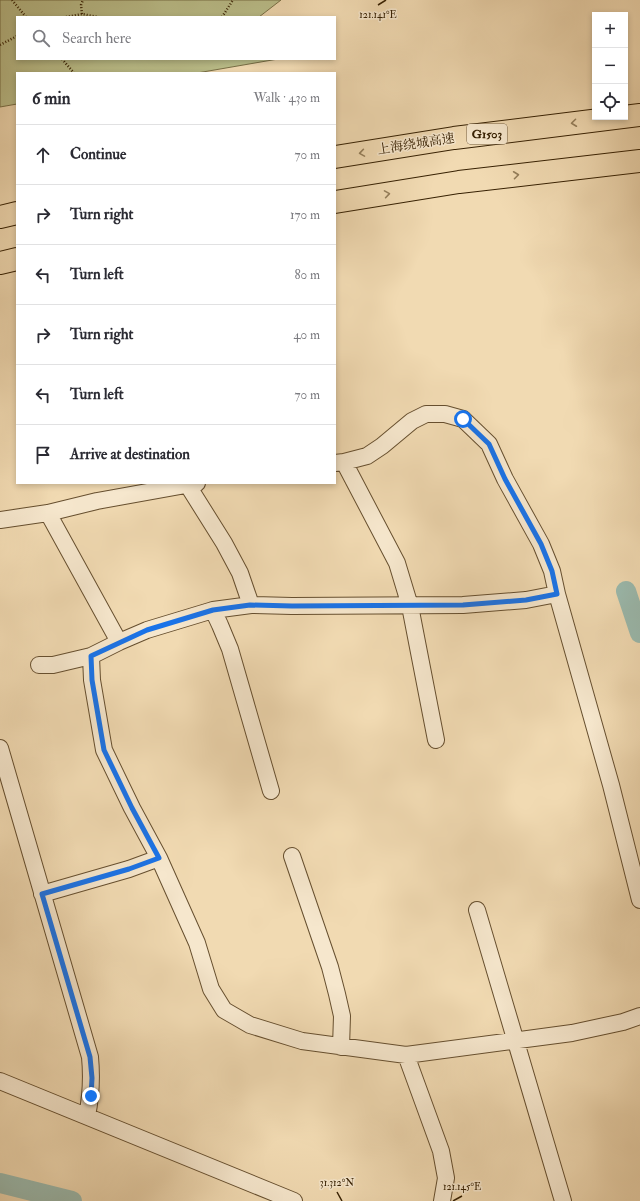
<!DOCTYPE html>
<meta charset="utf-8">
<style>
:root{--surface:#fff;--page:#f7f7f7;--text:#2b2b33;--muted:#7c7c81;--line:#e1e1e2}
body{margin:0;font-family:"IM FELL Double Pica","Noto Serif SC",serif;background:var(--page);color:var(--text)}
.controls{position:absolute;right:12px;top:12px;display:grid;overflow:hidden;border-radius:0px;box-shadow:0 2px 6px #0003}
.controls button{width:36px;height:36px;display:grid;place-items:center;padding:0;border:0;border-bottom:1px solid var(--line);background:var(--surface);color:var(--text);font:20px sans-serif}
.stop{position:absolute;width:12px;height:12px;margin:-9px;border:3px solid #1a73e8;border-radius:50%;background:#fff}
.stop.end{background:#1a73e8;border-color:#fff;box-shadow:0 1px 4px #0008}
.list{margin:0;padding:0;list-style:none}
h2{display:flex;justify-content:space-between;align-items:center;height:52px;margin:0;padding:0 16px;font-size:17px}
h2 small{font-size:13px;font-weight:400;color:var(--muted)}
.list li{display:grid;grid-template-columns:26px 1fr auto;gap:12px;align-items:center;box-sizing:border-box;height:60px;padding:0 16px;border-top:1px solid var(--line)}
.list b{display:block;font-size:15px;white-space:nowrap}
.list em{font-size:13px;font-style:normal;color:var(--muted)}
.icon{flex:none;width:22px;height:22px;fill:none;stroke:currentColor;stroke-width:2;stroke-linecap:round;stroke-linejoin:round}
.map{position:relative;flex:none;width:640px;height:1201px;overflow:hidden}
.search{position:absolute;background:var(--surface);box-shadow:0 2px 6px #0003;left:16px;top:16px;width:320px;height:44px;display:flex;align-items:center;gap:10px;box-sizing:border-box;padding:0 14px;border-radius:0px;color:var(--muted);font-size:15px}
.panel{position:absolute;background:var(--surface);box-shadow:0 2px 6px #0003;left:16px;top:72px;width:320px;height:412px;border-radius:0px}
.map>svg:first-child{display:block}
</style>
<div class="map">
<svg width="640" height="1201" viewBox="0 0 640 1201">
<rect width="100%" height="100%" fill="#f1dab2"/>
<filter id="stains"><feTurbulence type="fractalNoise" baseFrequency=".005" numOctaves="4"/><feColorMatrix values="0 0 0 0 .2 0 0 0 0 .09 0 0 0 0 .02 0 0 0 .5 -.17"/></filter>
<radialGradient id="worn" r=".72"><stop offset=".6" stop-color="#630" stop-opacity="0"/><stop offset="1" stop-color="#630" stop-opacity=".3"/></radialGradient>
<path fill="#bbbf8b" stroke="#797047" d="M 0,0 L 281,0 L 259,17 L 17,17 L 17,59 L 278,59 L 197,73 L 17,73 L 17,104 L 0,107 Z"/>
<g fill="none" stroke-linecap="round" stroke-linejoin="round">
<path stroke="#9bbaae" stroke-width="20" d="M 626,591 L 640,633
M 0,1183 L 72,1201"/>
<defs>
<path id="minor" d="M 344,462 L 397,563 L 410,606 L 436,740
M 335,463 L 344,462 L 367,456 L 382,446 L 412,421 L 426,414 L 445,414 L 463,419 L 489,444 L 505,479 L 541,544 L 552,571 L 557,594 L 611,785 L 640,900
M 187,484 L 224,543 L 240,573 L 251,605
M 48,513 L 119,642
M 0,520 L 48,513 L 97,501 L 197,483
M 213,610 L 220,625 L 230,649 L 271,791
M 91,656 L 92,680 L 104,750 L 132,808 L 159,858 L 197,943 L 211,989 L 224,1010 L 250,1025 L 302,1041 L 406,1055 L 572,1033 L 623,1022 L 640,1016
M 39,665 L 53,665 L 91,656 L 119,642 L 147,630 L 213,610 L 251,605 L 292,606 L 463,605 L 526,600 L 557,594
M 0,748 L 90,1057 C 92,1078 91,1096 87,1116
M 292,856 L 330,967 L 337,994 L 342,1016 L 341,1047
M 42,894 L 129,869 L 159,858
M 477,910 L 563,1201
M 406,1055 L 441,1151 L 446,1178 L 442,1201
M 0,1081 L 294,1201"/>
<path id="motorway" d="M 335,157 L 454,138 L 640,115
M 335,202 L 459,182 L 640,161
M 0,217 L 17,213
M 0,263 L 17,259"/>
</defs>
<use href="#minor" stroke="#664f2f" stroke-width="18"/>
<use href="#motorway" stroke="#372103" stroke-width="24"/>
<path stroke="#372103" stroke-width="2.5" stroke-dasharray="1 2" stroke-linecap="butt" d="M 12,0 L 26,17
M 82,14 L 81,5 L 83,0
M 66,17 L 82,14 L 98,17
M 222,17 L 233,0
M 0,45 L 17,36
M 62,59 L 74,73"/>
<use href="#minor" stroke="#f6e7cd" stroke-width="16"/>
<use href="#motorway" stroke="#f1dab2" stroke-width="22"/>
</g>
<defs><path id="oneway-chevron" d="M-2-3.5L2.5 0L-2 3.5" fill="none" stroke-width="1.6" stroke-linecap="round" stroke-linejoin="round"/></defs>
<g stroke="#947e5a">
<use href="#oneway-chevron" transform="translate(574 123) rotate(173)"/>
<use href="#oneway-chevron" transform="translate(362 153) rotate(171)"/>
<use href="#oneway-chevron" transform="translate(516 175) rotate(-7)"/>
<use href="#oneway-chevron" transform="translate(387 194) rotate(-9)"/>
</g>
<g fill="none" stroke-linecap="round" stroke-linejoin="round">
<path stroke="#1a73e8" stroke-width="5" d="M 91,1096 L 92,1078 L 90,1057 L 42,894 L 129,869 L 159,858 L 132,808 L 104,750 L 92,680 L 91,656 L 147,630 L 213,610 L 250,605 L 292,606 L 463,605 L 526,600 L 557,594 L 552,571 L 541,544 L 505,479 L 489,444 L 463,419"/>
</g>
<path fill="none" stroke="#372103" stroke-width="1.5" d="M 378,5 L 386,0M 337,1192 L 342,1201M 453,1201 L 462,1196"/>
<g text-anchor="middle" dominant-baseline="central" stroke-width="3" stroke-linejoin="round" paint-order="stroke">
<rect fill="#f6e7cd" stroke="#705c40" stroke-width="1" x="467" y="124" width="40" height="20" rx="3"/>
<g font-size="12" font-weight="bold" fill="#372103">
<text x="487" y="134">G1503</text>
</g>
<g font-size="13" fill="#372103" stroke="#f6e7cd">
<text transform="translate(416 144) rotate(-9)">上海绕城高速</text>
</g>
</g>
<g font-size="10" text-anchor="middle" fill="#372103" stroke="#f6e7cd" stroke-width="3" stroke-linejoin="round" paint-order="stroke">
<text x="378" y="18">121.141°E</text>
<text x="337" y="1186">31.312°N</text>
<text x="462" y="1190">121.145°E</text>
</g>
<rect width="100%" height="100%" filter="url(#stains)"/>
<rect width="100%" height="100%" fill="url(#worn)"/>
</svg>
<div class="controls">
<button>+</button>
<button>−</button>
<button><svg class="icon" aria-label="locate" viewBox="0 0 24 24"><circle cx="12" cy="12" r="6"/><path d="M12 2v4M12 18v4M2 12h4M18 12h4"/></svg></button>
</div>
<div class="stop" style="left:463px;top:419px"></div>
<div class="stop end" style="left:91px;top:1096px"></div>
<div class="search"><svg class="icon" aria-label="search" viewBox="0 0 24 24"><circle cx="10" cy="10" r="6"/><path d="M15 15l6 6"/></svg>Search here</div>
<section class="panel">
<h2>6 min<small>Walk · 430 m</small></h2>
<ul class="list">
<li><svg class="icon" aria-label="ahead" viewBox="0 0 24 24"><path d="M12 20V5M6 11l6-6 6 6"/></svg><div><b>Continue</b></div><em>70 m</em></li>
<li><svg class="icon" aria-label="right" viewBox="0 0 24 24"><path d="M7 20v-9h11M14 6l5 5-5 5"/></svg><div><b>Turn right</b></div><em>170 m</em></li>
<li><svg class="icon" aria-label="left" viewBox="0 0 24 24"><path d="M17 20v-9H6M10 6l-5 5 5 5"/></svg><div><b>Turn left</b></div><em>80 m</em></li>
<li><svg class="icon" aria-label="right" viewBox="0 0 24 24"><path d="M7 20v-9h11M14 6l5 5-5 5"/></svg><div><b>Turn right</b></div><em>40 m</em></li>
<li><svg class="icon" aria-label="left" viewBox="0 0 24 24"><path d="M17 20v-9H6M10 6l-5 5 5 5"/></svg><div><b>Turn left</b></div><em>70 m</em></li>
<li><svg class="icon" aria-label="arrive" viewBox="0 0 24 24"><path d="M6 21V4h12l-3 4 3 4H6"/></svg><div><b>Arrive at destination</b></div></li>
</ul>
</section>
</div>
